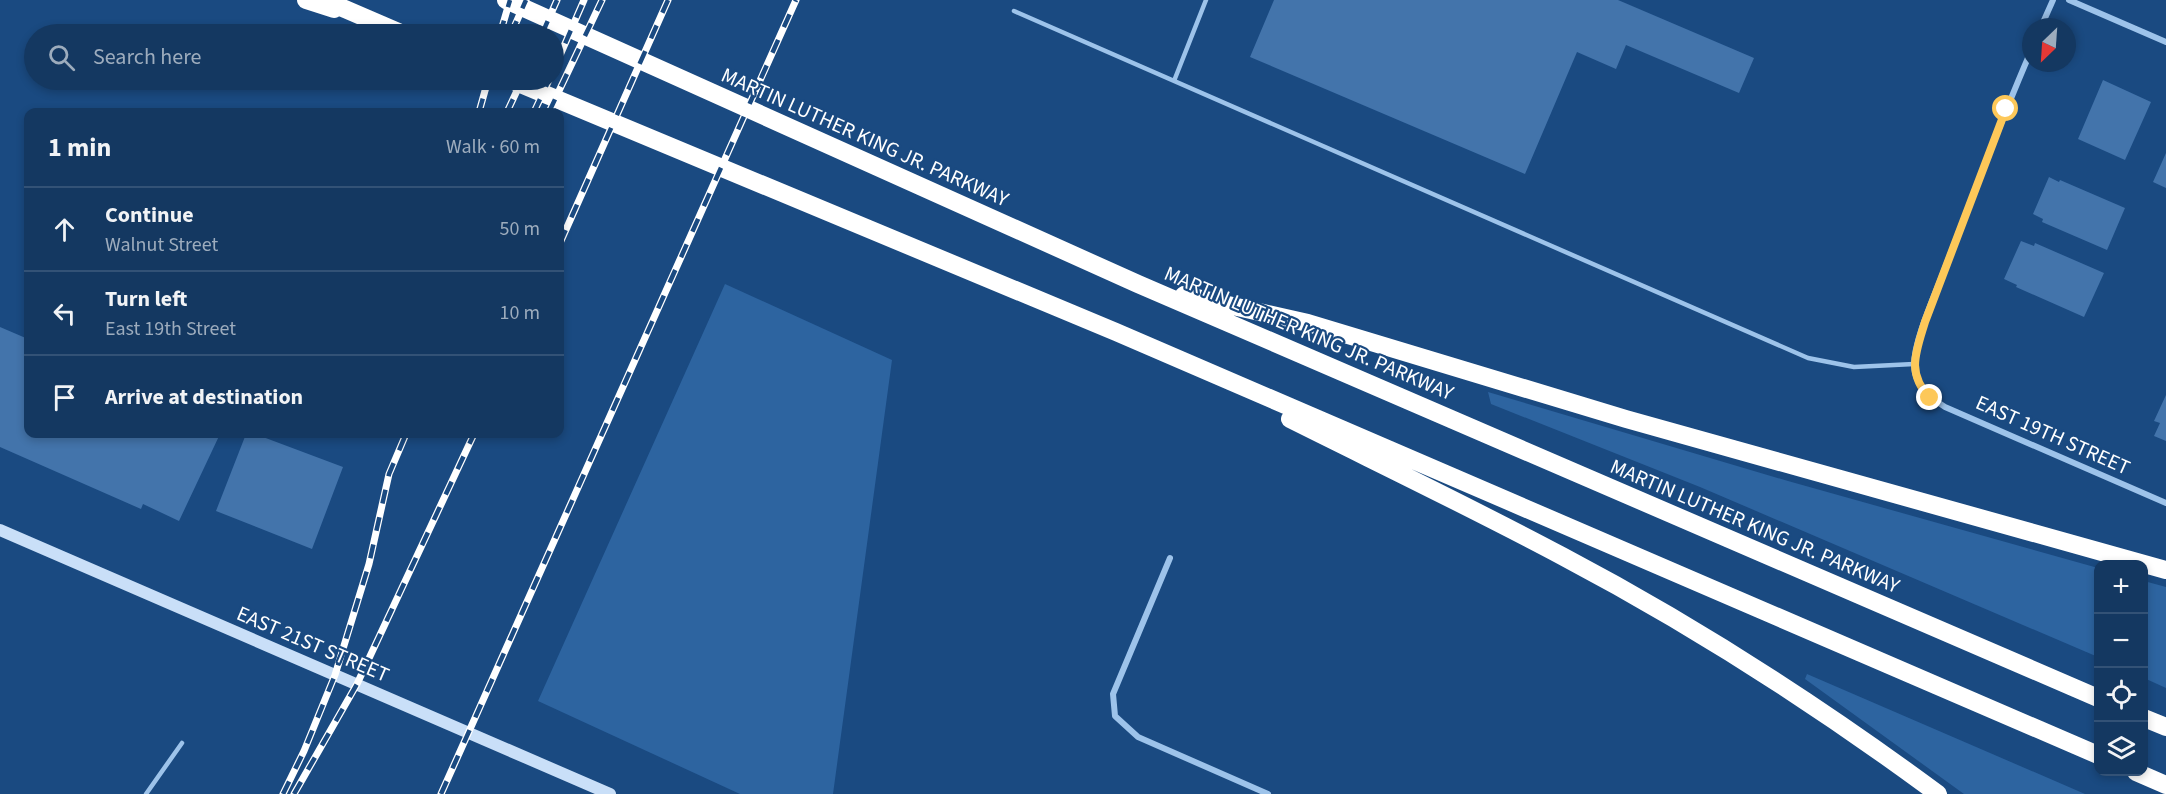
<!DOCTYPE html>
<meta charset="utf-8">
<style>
:root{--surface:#143861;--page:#21436a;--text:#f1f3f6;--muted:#9dacbd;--line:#335276}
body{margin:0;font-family:"Source Sans 3",sans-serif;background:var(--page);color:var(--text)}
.controls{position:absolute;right:18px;bottom:18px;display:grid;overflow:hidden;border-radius:12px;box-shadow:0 3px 9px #0003}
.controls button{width:54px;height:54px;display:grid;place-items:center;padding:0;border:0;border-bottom:2px solid var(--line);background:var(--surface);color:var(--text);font:30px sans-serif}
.compass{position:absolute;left:2022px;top:18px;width:54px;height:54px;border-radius:50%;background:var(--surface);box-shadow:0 3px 9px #0003;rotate:205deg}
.stop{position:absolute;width:18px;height:18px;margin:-14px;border:4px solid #fdc859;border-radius:50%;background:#fff}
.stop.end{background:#fdc859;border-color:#fff;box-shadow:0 2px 6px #0008}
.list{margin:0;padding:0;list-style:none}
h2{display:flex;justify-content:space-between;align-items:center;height:78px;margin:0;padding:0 24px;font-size:26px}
h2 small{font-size:20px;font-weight:400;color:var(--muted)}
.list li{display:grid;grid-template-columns:39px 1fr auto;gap:18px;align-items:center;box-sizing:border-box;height:84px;padding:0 24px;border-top:2px solid var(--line)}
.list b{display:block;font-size:22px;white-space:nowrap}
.list p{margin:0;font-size:20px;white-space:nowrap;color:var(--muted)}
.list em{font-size:20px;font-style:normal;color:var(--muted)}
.icon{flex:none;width:33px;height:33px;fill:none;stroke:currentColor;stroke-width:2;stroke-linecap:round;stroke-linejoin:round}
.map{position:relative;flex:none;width:2166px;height:794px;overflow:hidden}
.search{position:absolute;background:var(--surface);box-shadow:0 3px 9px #0003;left:24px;top:24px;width:540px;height:66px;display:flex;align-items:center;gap:15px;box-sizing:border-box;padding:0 21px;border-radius:33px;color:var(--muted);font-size:22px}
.panel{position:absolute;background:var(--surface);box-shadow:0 3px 9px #0003;left:24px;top:108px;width:540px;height:330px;border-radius:12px}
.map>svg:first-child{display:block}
</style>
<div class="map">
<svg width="2166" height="794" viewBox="0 0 2166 794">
<rect width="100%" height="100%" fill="#1a4a81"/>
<path fill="#2d64a0" d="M 725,284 L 892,360 L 833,794 L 740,794 L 538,701 Z
M 1488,392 L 1788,481 L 2098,568 L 2098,657 L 1700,487 L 1491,404 Z
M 2144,581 L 2166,587 L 2166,688 L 2144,678 Z
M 1807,674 L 2085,794 L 1964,794 L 1805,679 Z"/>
<path fill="#4374ab" d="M 1274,0 L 1618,0 L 1754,58 L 1739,93 L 1626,45 L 1616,69 L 1577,52 L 1525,174 L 1250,57 Z
M 2103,80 L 2151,102 L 2125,160 L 2078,139 Z
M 2166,153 L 2166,188 L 2153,182 Z
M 2049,177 L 2059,182 L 2060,180 L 2125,208 L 2107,250 L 2042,222 L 2043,219 L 2033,214 Z
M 2021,241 L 2034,246 L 2035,243 L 2104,273 L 2084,317 L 2016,287 L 2017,285 L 2004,279 Z
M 0,327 L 28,339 L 28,434 L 220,434 L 179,521 L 143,504 L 141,509 L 0,447 Z
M 2166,395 L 2166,441 L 2154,436 L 2160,423 L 2154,421 Z
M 246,434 L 255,434 L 343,467 L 312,549 L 216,511 Z"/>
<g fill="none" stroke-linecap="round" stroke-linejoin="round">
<path stroke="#9dc3ea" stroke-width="4.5" d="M 1014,11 L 1808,358 L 1854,367 L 1914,364
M 1174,81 L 1206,0
M 146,794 L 182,743"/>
<path stroke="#9dc3ea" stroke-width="6" d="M 2069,0 L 2166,42
M 2041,27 L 2053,0
M 2031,51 C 1999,124 1972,199 1943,273 C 1934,297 1914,340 1914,365 C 1915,386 1929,397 1945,407 L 2166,503
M 1170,558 L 1113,694 L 1115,716 L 1138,737 L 1268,794"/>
<path stroke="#c9dff8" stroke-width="12" d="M 0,530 L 610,794"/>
<path stroke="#fff" stroke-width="18" d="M 306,0 L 334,9
M 324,0 L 403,34
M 506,0 L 1138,284 L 2098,698
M 511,80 L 1116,332 L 2098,755
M 1184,295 L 1308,323 L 1626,419 L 2166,570
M 1290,419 C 1380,464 1472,508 1562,556 C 1693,625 1819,706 1938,794
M 2144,718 L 2166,727
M 2136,772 L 2166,785"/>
<defs>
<path id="rail" d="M 500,34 L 510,0
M 511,34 L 526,0
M 542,34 L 557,0
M 554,69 L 584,0
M 479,112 L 488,80
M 507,112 L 522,80
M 534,112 L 549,80
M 549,112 L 602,0
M 560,243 L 668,0
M 283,794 L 304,751 L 335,675 L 369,564 L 389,474 L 406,434
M 294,794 L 357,684 L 474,434
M 441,794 L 796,0"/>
</defs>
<use href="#rail" stroke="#fff" stroke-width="7"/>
<use href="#rail" stroke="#1a4a81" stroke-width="4.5" stroke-dasharray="14" stroke-linecap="butt"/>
</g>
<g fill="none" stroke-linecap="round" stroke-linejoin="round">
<path stroke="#fdc859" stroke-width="8" d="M 1930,398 C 1906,373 1916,352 1925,322 L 2006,109"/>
</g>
<g text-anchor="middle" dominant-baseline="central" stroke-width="4.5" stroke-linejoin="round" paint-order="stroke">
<g font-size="21" fill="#fff" stroke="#1a4a81">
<text transform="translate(865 137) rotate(24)">MARTIN LUTHER KING JR. PARKWAY</text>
<text transform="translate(1309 333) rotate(23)">MARTIN LUTHER KING JR. PARKWAY</text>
<text transform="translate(2053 435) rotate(24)">EAST 19TH STREET</text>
<text transform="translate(1755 526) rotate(23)">MARTIN LUTHER KING JR. PARKWAY</text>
<text transform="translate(313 644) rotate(23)">EAST 21ST STREET</text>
</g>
</g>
</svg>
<div class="controls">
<button>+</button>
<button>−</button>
<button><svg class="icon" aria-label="locate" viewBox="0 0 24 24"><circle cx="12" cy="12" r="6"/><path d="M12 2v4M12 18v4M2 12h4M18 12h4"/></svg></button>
<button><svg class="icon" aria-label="layers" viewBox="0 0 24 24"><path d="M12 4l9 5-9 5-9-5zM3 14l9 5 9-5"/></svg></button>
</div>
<svg class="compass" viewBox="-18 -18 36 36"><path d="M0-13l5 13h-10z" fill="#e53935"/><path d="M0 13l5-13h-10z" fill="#9dacbd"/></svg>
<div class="stop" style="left:2006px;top:109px"></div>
<div class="stop end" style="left:1930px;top:398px"></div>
<div class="search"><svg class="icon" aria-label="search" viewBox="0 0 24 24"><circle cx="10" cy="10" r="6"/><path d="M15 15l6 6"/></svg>Search here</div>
<section class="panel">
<h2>1 min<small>Walk · 60 m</small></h2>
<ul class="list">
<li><svg class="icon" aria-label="ahead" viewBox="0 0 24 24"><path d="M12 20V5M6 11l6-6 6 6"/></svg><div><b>Continue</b><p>Walnut Street</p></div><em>50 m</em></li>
<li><svg class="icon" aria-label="left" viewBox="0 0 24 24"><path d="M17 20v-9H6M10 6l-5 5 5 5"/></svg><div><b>Turn left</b><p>East 19th Street</p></div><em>10 m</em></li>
<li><svg class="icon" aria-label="arrive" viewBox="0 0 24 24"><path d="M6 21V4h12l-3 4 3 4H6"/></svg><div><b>Arrive at destination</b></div></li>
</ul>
</section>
</div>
